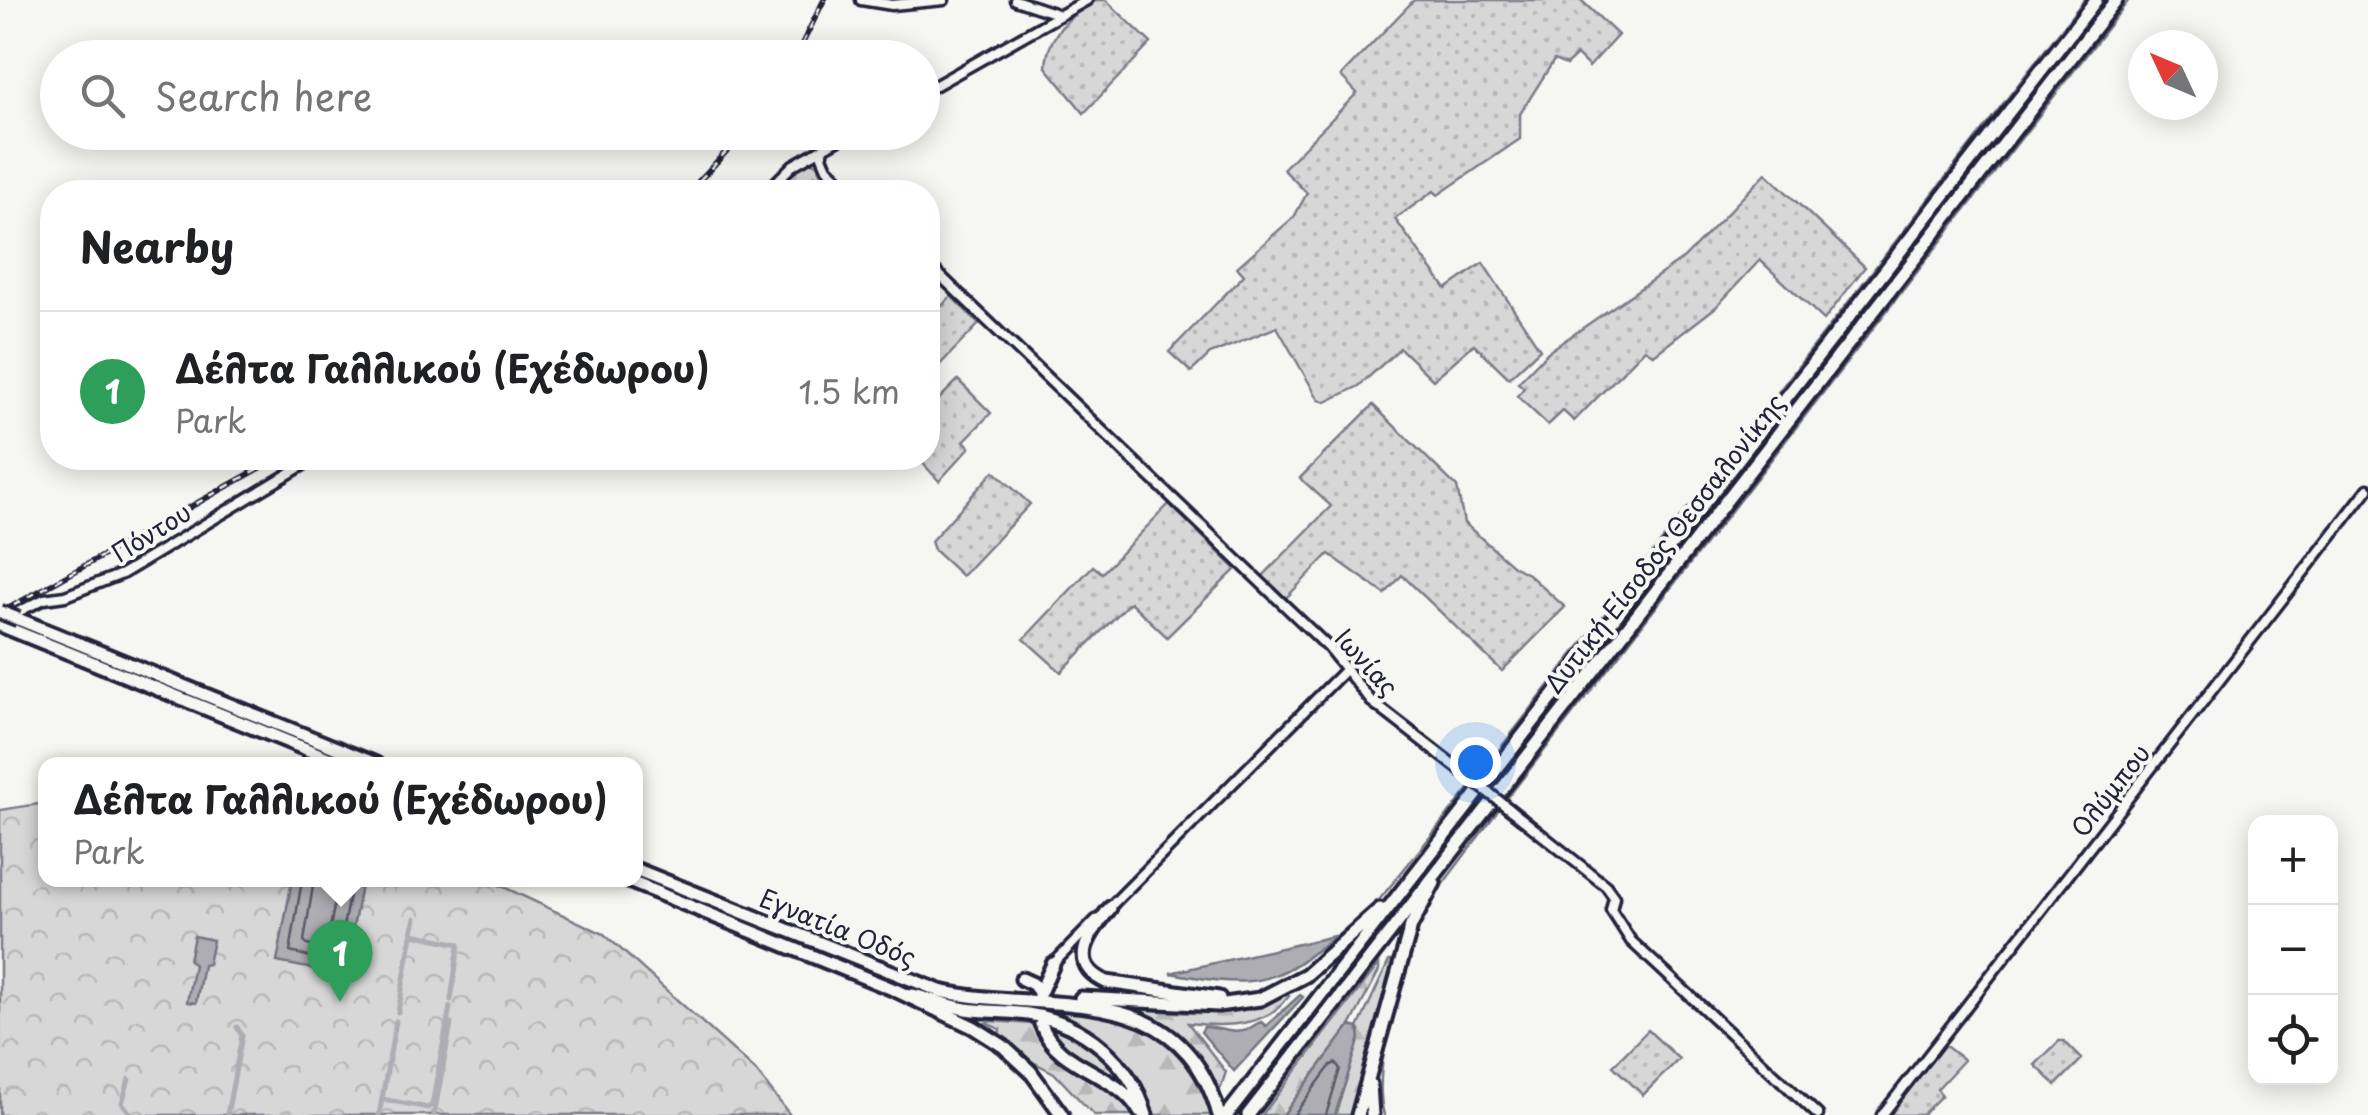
<!DOCTYPE html>
<meta charset="utf-8">
<style>
:root{--surface:#fff;--page:#f2f2f2;--text:#202124;--muted:#757577;--line:#e0e0e0;--accent:#0f766e}
body{margin:0;font-family:"Playpen Sans",sans-serif;background:var(--page);color:var(--text)}
.controls{position:absolute;right:30px;bottom:30px;display:grid;overflow:hidden;border-radius:20px;box-shadow:0 5px 25px #0003}
.controls button{width:90px;height:90px;display:grid;place-items:center;padding:0;border:0;border-bottom:2px solid var(--line);background:var(--surface);color:var(--text);font:50px sans-serif}
.compass{position:absolute;left:2128px;top:30px;width:90px;height:90px;border-radius:50%;background:var(--surface);box-shadow:0 5px 25px #0003;rotate:314deg}
.you{position:absolute;left:1475px;top:762px;width:35px;height:35px;margin:-25px;border:8px solid #fff;border-radius:50%;background:#1a73e8;box-shadow:0 0 0 15px #1a73e833}
.badge{display:grid;place-items:center;width:65px;height:65px;border-radius:50%;background:var(--accent);color:#fff;font-size:32px;font-weight:700}
.pin{position:absolute;translate:-50% -82px;filter:drop-shadow(0 2px 5px #0008)}
.pin::after{content:'';position:absolute;top:52px;width:35px;height:30px;background:inherit;clip-path:polygon(0 0,100% 0,50% 100%)}
.popup{position:absolute;left:38px;top:757px;width:605px;height:130px;box-sizing:border-box;display:grid;place-content:center;border-radius:20px;background:var(--surface);filter:drop-shadow(0 2px 8px #0005);font-size:32px;white-space:nowrap;color:var(--muted)}
.popup b{font-size:38px;color:var(--text)}
.popup::after{content:'';position:absolute;left:50%;top:100%;margin-left:-20px;border:20px solid transparent;border-top-color:var(--surface)}
.list{margin:0;padding:0;list-style:none}
h2{display:flex;justify-content:space-between;align-items:center;height:130px;margin:0;padding:0 40px;font-size:42px}
h2 small{font-size:32px;font-weight:400;color:var(--muted)}
.list li{display:grid;grid-template-columns:65px 1fr auto;gap:30px;align-items:center;box-sizing:border-box;height:160px;padding:0 40px;border-top:2px solid var(--line)}
.list b{display:block;font-size:38px;white-space:nowrap}
.list p{margin:0;font-size:32px;white-space:nowrap;color:var(--muted)}
.list em{font-size:32px;font-style:normal;color:var(--muted)}
.icon{flex:none;width:55px;height:55px;fill:none;stroke:currentColor;stroke-width:2;stroke-linecap:round;stroke-linejoin:round}
.map{position:relative;flex:none;width:2368px;height:1115px;overflow:hidden}
.search{position:absolute;background:var(--surface);box-shadow:0 5px 25px #0003;left:40px;top:40px;width:900px;height:110px;display:flex;align-items:center;gap:25px;box-sizing:border-box;padding:0 35px;border-radius:55px;color:var(--muted);font-size:38px}
.panel{position:absolute;background:var(--surface);box-shadow:0 5px 25px #0003;left:40px;top:180px;width:900px;height:290px;border-radius:40px}
.map>svg:first-child{display:block}
</style>
<div class="map">
<svg width="2368" height="1115" viewBox="0 0 2368 1115">
<defs>
<pattern id="grass-dots" width="8" height="8" patternUnits="userSpaceOnUse" patternTransform="scale(2.5)"><rect width="8" height="8" fill="#d7d7d7"/><path d="M2 2h.1M6 6h.1" fill="none" stroke="#b8b8b9" stroke-width="1.8" stroke-linecap="round"/></pattern>
<pattern id="forest-firs" width="22" height="20" patternUnits="userSpaceOnUse" patternTransform="scale(2.5)"><rect width="22" height="20" fill="#d7d7d7"/><path d="M5 1l3.5 6h-7zM16 11l3.5 6h-7z" fill="#b8b8b9"/></pattern>
<pattern id="park-crowns" width="20" height="18" patternUnits="userSpaceOnUse" patternTransform="scale(2.5)"><rect width="20" height="18" fill="#d7d7d7"/><path d="M2 6a3 3 0 1 1 6 0M12 15a3 3 0 1 1 6 0" fill="none" stroke="#b8b8b9"/></pattern>
</defs>
<rect width="100%" height="100%" fill="#f6f6f2"/>
<filter id="ink" filterUnits="userSpaceOnUse"><feTurbulence type="fractalNoise" baseFrequency=".01" numOctaves="2"/><feDisplacementMap in="SourceGraphic" scale="20" xChannelSelector="R" yChannelSelector="G"/><feConvolveMatrix kernelMatrix="1 2 1 2 8 2 1 2 1" color-interpolation-filters="sRGB"/></filter>
<g filter="url(#ink)">
<path fill="url(#grass-dots)" stroke="#7c7c89" stroke-width="2.5" d="M 1097,0 L 1106,0 L 1151,43 L 1084,113 L 1046,67 C 1048,32 1070,16 1097,0 Z
M 1414,0 L 1581,0 L 1618,35 L 1589,67 L 1577,55 L 1566,65 L 1554,60 L 1520,114 L 1520,139 L 1438,195 L 1434,191 L 1395,219 L 1446,289 L 1483,263 L 1540,349 L 1509,378 L 1474,344 L 1433,380 L 1400,348 L 1359,386 L 1326,402 L 1319,400 L 1277,327 L 1210,354 L 1191,372 L 1169,352 L 1244,275 L 1237,267 L 1294,217 L 1307,193 L 1283,169 L 1357,93 L 1341,76 Z
M 2102,0 L 2110,0 L 1241,1115 L 1231,1115 Z
M 810,160 L 819,166 L 821,178 L 808,192 L 772,192 L 783,178 Z
M 1766,173 L 1865,267 L 1824,320 L 1760,260 L 1716,307 L 1654,355 L 1645,349 L 1574,421 L 1563,411 L 1548,425 L 1517,396 L 1524,388 L 1518,383 L 1548,352 L 1684,258 Z
M 951,296 L 979,324 L 928,377 L 928,321 Z
M 958,380 L 991,413 L 964,441 L 970,447 L 939,481 L 918,458 L 928,458 L 928,406 L 930,408 Z
M 1373,405 L 1457,487 L 1464,523 L 1513,566 L 1528,574 L 1565,607 L 1502,671 L 1402,575 L 1385,594 L 1329,554 L 1283,601 L 1260,579 L 1331,506 L 1300,478 Z
M 994,471 L 1030,504 L 962,576 L 934,550 L 931,541 Z
M 1169,504 L 1236,569 L 1167,637 L 1130,602 L 1061,672 L 1024,639 L 1093,566 L 1102,573 Z
M 1648,1030 L 1679,1059 L 1643,1095 L 1613,1066 Z
M 2059,1041 L 2064,1041 L 2082,1059 L 2056,1085 L 2035,1065 Z
M 1943,1044 L 1964,1060 L 1937,1089 L 1942,1095 L 1922,1115 L 1886,1115 Z"/>
<path fill="url(#forest-firs)" stroke="#7c7c89" stroke-width="2.5" d="M 1394,960 L 1352,1115 L 1335,1115 L 1360,1031 L 1358,1028 L 1389,961 Z
M 1379,964 L 1379,971 L 1350,1026 L 1283,1115 L 1262,1115 Z
M 1285,993 L 1289,996 C 1267,1028 1223,1027 1188,1023 L 1226,1072 L 1220,1090 L 1187,1050 L 1122,1010 L 1123,1007 C 1156,1011 1219,1017 1249,1009 C 1261,1006 1274,998 1285,993 Z
M 1047,1010 C 1135,1015 1178,1031 1214,1115 L 1151,1115 L 1129,1070 L 1048,1017 Z
M 991,1021 L 1032,1024 L 1051,1053 L 1115,1091 L 1135,1115 L 1094,1115 L 1054,1073 L 1016,1053 L 999,1039 L 1000,1029 L 985,1023 Z
M 1045,1026 C 1088,1038 1113,1062 1136,1100 L 1072,1059 Z"/>
<path fill="url(#park-crowns)" stroke="#7c7c89" stroke-width="2.5" d="M 45,803 L 45,880 L 489,880 L 604,934 L 755,1070 L 790,1115 L 0,1115 L 0,810 Z"/>
<path fill="#adadb3" stroke="#757583" stroke-width="2.5" d="M 292,880 L 362,880 L 344,975 L 277,962 Z
M 194,936 L 213,940 L 208,964 L 203,965 L 196,1003 L 187,1002 L 194,965 L 189,960 Z
M 1334,936 C 1330,942 1319,948 1311,954 C 1263,993 1226,982 1170,973 Z
M 1300,995 L 1303,997 L 1234,1071 L 1201,1032 L 1204,1027 C 1217,1027 1233,1035 1246,1030 C 1251,1028 1255,1024 1261,1022 L 1266,1026 Z
M 1350,1026 L 1358,1028 L 1360,1038 L 1335,1115 L 1283,1115 Z"/>
<g fill="none" stroke-linecap="round" stroke-linejoin="round">
<path stroke="#5a5a6b" stroke-width="2.5" d="M 302,880 L 290,952 L 332,962 L 337,958 L 352,880
M 314,880 L 304,941 L 307,945 L 322,948 L 327,944 L 339,880
M 1294,1115 L 1331,1065 L 1336,1063 L 1340,1069 L 1326,1115"/>
<path stroke="#757583" stroke-width="2.5" d="M 1477,778 L 2084,0
M 1505,801 L 2129,0
M 1433,897 L 1500,808
M 1371,910 L 1473,784
M 1411,947 L 1422,917
M 1305,965 L 1324,952
M 1384,1115 C 1372,1070 1395,1014 1404,969"/>
<path stroke="#adadb3" stroke-width="5" d="M 413,934 L 459,944 L 451,1000
M 398,1012 L 415,918
M 129,1079 L 122,1103 L 132,1115
M 382,1099 L 428,1108 L 432,1105 L 450,1007
M 227,1115 L 242,1036 L 237,1027
M 379,1115 L 396,1021
M 434,1115 L 451,1024"/>
<defs>
<path id="secondary" d="M 861,0 L 892,5 L 944,0
M 1015,0 L 1060,15
M 922,93 L 1087,0
M 824,149 L 822,156 L 827,168 L 852,192
M 766,192 L 793,165 L 852,132
M 928,264 L 1328,647 L 1371,701 L 1460,770
M 8,617 L 44,599 L 65,596 L 122,574 L 315,458
M 1522,819 L 1606,886 L 1614,897 L 1611,910 L 1631,941 L 1818,1115
M 1106,911 L 1346,669
M 1053,964 L 1096,920
M 1882,1115 L 2368,489"/>
<path id="highway" d="M 18,619 L 376,764
M 0,625 L 343,764
M 635,869 L 940,991 C 1046,1015 1180,974 1219,1115
M 626,880 L 895,990 L 973,1027 L 1003,1046 L 1030,1071 L 1062,1115
M 1110,908 C 1091,933 1065,963 1106,982 L 1219,998
M 1022,979 L 1033,984 L 1039,992
M 913,995 C 931,999 948,1006 966,1009 C 987,1012 1008,1011 1028,1014 C 1083,1022 1131,1062 1146,1115
M 1039,995 L 1053,964
M 1081,998 L 1218,1005 L 1260,999 L 1306,975 L 1380,909
M 1041,1024 C 1058,1070 1117,1071 1140,1112
M 1370,1084 L 1372,1115
M 1227,1115 L 2096,0
M 1248,1115 L 2116,0
M 1358,1115 L 1411,926 L 1434,883"/>
</defs>
<use href="#secondary" stroke="#22223b" stroke-width="15"/>
<use href="#highway" stroke="#22223b" stroke-width="19"/>
<use href="#secondary" stroke="#f6f6f2" stroke-width="8"/>
<use href="#highway" stroke="#f6f6f2" stroke-width="11"/>
<defs>
<path id="rail" d="M 795,58 L 824,0
M 689,192 L 744,132
M 0,613 L 278,458"/>
</defs>
<use href="#rail" stroke="#22223b" stroke-width="6"/>
<use href="#rail" stroke="#f6f6f2" stroke-width="2.5" stroke-dasharray="8" stroke-linecap="butt"/>
<defs>
<path id="secondary-bridge" d="M 1460,770 L 1522,819"/>
<path id="highway-bridge" d="M 0,612 L 18,619"/>
</defs>
<use href="#secondary-bridge" stroke="#22223b" stroke-width="15" stroke-linecap="butt"/>
<use href="#highway-bridge" stroke="#22223b" stroke-width="19" stroke-linecap="butt"/>
<use href="#secondary-bridge" stroke="#f6f6f2" stroke-width="8"/>
<use href="#highway-bridge" stroke="#f6f6f2" stroke-width="11"/>
</g>
</g>
<g text-anchor="middle" dominant-baseline="central" stroke-width="8" stroke-linejoin="round" paint-order="stroke">
<g font-size="25" fill="#22223b" stroke="#f6f6f2">
<text transform="translate(151 532) rotate(-32)">Πόντου</text>
<text transform="translate(1664 543) rotate(-52)">Δυτική Είσοδος Θεσσαλονίκης</text>
<text transform="translate(1367 662) rotate(48)">Ιωνίας</text>
<text transform="translate(2110 790) rotate(-52)">Ολύμπου</text>
<text transform="translate(838 927) rotate(22)">Εγνατία Οδός</text>
</g>
</g>
</svg>
<div class="controls">
<button>+</button>
<button>−</button>
<button><svg class="icon" aria-label="locate" viewBox="0 0 24 24"><circle cx="12" cy="12" r="6"/><path d="M12 2v4M12 18v4M2 12h4M18 12h4"/></svg></button>
</div>
<svg class="compass" viewBox="-18 -18 36 36"><path d="M0-13l5 13h-10z" fill="#e53935"/><path d="M0 13l5-13h-10z" fill="#757577"/></svg>
<div class="you"></div>
<div class="pin badge" style="left:340px;top:1002px;background:#2e9e5b">1</div>
<div class="popup"><b>Δέλτα Γαλλικού (Εχέδωρου)</b>Park</div>
<div class="search"><svg class="icon" aria-label="search" viewBox="0 0 24 24"><circle cx="10" cy="10" r="6"/><path d="M15 15l6 6"/></svg>Search here</div>
<section class="panel">
<h2>Nearby<small></small></h2>
<ul class="list">
<li><span class="badge" style="background:#2e9e5b">1</span><div><b>Δέλτα Γαλλικού (Εχέδωρου)</b><p>Park</p></div><em>1.5 km</em></li>
</ul>
</section>
</div>
